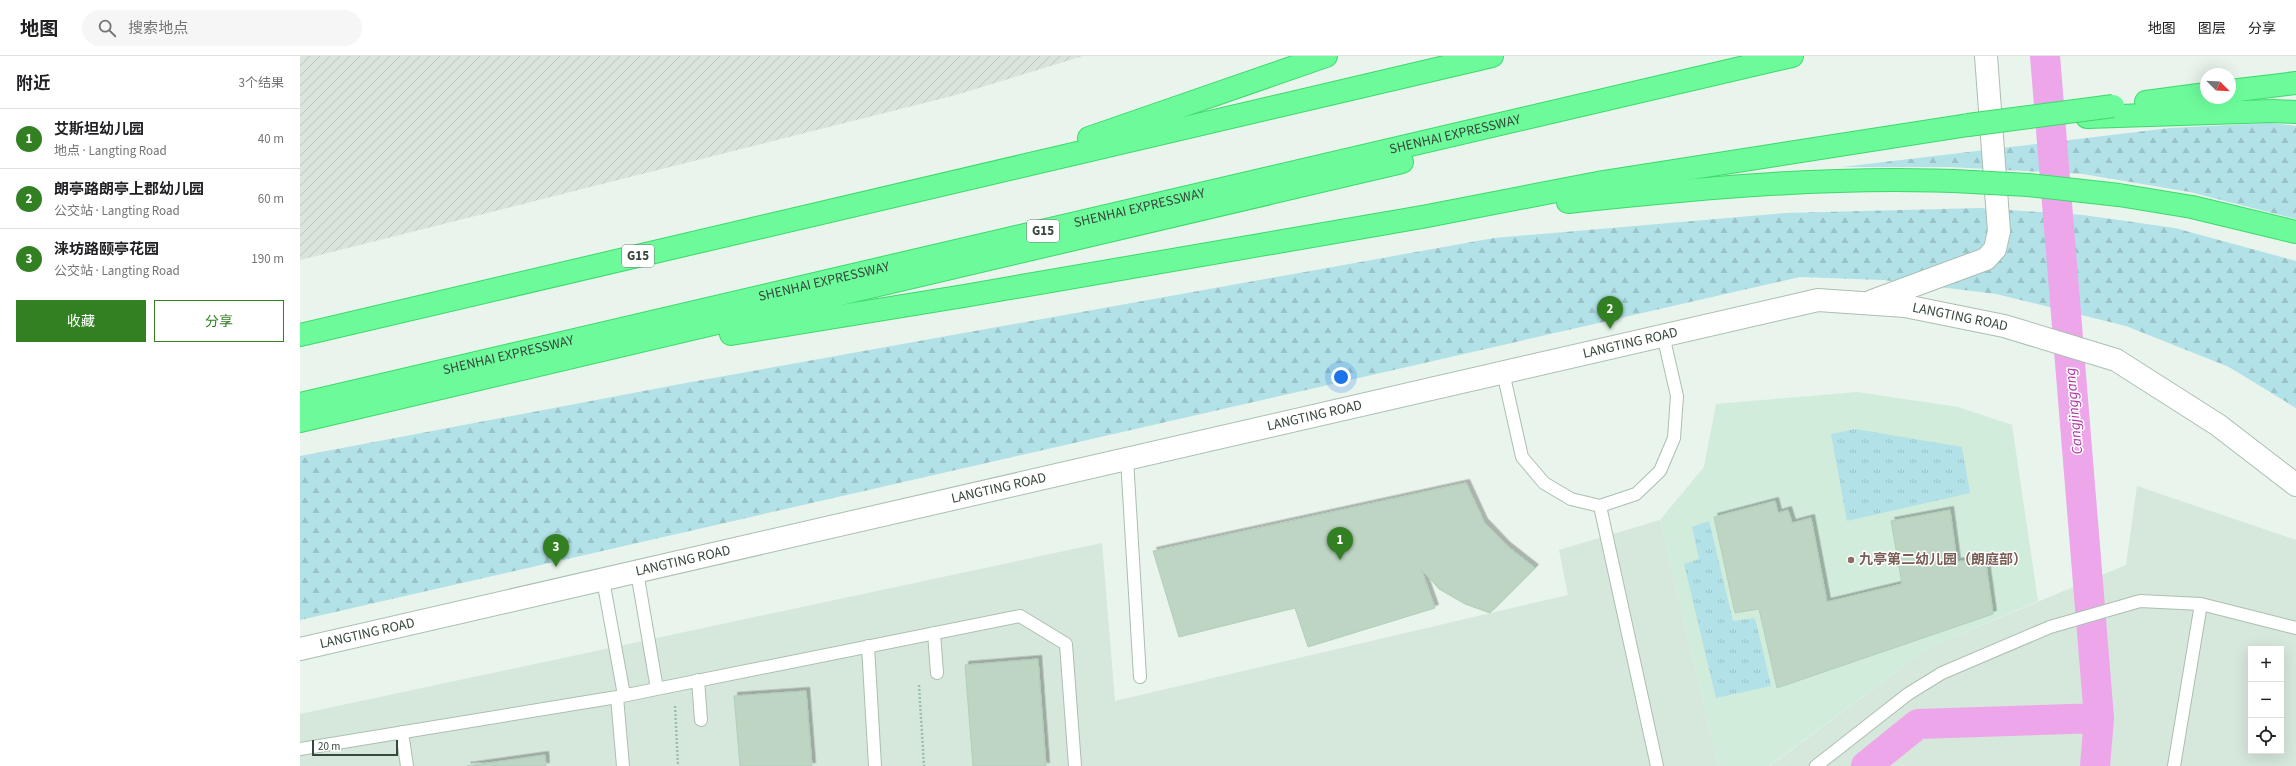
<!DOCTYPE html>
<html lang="zh">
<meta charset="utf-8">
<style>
:root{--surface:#fff;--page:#f6f6f6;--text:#202124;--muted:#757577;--line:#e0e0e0;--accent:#328022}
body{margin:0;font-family:"Source Sans 3","Noto Sans SC",sans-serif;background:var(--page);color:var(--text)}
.controls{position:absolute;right:12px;bottom:12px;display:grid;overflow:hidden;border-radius:0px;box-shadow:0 4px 16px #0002}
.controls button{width:36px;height:36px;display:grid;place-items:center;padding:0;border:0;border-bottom:1px solid var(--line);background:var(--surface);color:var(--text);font:20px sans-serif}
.compass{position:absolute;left:1900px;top:12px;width:36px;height:36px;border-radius:50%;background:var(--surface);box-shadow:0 4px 16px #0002;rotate:114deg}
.scale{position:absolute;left:12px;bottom:10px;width:86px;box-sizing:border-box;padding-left:4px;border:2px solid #37473b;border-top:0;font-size:11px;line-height:14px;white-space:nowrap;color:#37473b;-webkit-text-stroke:3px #fff;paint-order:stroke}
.you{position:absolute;left:1041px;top:321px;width:14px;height:14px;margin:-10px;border:3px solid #fff;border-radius:50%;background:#1a73e8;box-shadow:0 0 0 6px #1a73e833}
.badge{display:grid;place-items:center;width:26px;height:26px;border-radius:50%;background:var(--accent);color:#fff;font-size:13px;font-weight:700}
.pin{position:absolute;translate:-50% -33px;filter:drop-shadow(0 1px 2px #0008)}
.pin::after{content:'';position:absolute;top:21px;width:14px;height:12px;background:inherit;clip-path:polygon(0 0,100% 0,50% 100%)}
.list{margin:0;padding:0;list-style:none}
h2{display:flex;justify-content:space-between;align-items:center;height:52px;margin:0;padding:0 16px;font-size:17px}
h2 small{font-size:13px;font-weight:400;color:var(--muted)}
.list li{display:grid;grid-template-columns:26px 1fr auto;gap:12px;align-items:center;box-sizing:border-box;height:60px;padding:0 16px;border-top:1px solid var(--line)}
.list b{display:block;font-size:15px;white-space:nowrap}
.list p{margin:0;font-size:13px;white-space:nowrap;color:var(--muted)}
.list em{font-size:13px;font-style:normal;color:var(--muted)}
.actions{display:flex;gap:8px;padding:12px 16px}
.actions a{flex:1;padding:9px 0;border:1px solid var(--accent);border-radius:0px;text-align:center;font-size:14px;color:var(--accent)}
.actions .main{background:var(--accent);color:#fff}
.icon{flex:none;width:22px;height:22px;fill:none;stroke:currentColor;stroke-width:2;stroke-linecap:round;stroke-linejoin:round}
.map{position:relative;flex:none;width:1996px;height:710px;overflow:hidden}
header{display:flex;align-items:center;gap:24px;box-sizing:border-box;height:56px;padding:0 20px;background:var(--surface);border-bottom:1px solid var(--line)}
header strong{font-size:19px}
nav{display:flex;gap:22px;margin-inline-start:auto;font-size:14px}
.search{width:280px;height:36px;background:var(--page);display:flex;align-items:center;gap:10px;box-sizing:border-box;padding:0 14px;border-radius:22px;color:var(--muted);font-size:15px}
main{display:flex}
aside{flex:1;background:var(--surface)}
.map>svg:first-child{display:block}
</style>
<header>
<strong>地图</strong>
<div class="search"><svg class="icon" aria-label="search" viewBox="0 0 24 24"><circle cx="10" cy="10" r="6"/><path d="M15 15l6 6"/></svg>搜索地点</div>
<nav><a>地图</a><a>图层</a><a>分享</a></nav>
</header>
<main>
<aside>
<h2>附近<small>3个结果</small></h2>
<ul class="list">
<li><span class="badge">1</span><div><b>艾斯坦幼儿园</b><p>地点 · Langting Road</p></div><em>40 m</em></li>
<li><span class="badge">2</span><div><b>朗亭路朗亭上郡幼儿园</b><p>公交站 · Langting Road</p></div><em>60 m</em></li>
<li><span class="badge">3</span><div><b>涞坊路颐亭花园</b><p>公交站 · Langting Road</p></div><em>190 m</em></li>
</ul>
<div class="actions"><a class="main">收藏</a><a>分享</a></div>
</aside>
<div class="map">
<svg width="1996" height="710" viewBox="0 0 1996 710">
<defs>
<pattern id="industrial-furrows" width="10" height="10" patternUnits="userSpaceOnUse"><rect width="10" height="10" fill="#dae3dc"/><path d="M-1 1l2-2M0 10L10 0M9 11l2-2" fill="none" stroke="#bcc4be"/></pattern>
<pattern id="grass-tufts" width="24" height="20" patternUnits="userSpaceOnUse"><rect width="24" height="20" fill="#b2e1e7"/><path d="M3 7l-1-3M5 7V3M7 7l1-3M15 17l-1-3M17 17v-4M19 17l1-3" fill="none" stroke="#9ac2c7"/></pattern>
<pattern id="forest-firs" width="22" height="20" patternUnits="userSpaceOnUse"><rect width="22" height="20" fill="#b2e1e7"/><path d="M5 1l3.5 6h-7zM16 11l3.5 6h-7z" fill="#9ac2c7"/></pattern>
<filter id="shadow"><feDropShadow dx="3.5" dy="-3.5" stdDeviation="0" flood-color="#0004"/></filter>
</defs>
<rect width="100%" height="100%" fill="#e8f4ec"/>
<path fill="#d6e7dc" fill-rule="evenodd" d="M 1837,430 L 1996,484 L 1996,710 L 1470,710 L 1630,591 L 1826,509 ZM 1951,593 L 1981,593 L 1981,695 L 1951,695 Z
M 1360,464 L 1418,710 L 0,710 L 0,658 L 802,487 L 815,645 L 1268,539 L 1259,494 Z"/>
<path fill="url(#industrial-furrows)" d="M 0,0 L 783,0 L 656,39 L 0,204 Z"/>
<path fill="#d2ecdc" d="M 1557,336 L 1658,351 L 1712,369 L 1738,545 L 1630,591 L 1469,710 L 1418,710 L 1360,464 L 1404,411 L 1416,348 Z"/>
<path fill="url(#grass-tufts)" d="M 1555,373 L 1662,391 L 1670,437 L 1547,465 L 1531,378 Z
M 1409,465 L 1433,565 L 1455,562 L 1471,630 L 1416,642 L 1384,508 L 1399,503 L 1392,471 Z"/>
<path fill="url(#forest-firs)" d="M 1970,67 L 1996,70 L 1996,163 L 1890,136 L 1783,118 L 1650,111 L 1542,111 L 1870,72 Z
M 1680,152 L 1783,159 L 1875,172 L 1996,205 L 1996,352 L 1929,311 L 1826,270 L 1696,238 L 1583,224 L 1500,221 L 0,564 L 0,400 L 391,326 L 1194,182 L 1486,157 Z"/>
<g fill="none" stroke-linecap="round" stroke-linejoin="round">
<path stroke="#eea6ea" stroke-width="30" d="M 1745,0 L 1799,662 L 1795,710
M 1566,710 L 1618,668 L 1799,662"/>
</g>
<path fill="#bed5c4" stroke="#b1cfb9" filter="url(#shadow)" d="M 1166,427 L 1184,466 L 1207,490 L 1235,512 L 1190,557 L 1165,548 L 1139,533 L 1121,513 L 1135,552 L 1008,591 L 995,552 L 879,581 L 853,495 Z
M 1475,445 L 1478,457 L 1488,454 L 1492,467 L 1511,462 L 1527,546 L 1602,528 L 1591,465 L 1650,454 L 1657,506 L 1685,501 L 1693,558 L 1477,632 L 1459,553 L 1435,557 L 1414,461 Z
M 738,603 L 746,710 L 673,710 L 665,609 Z
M 506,635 L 512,710 L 440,710 L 434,640 Z
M 245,699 L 246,710 L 167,710 Z"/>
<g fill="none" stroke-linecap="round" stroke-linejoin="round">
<defs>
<path id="service" d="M 1203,316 L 1222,401 L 1244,427 L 1271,443 L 1300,450 L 1336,438 L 1360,415 L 1374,382 L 1377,340 L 1363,279
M 827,403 L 840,621
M 1300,450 L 1357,710
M 337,516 L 357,633
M 303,524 L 324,639
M 634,577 L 637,617
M 568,590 L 575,710
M 398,624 L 401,664
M 317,641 L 323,710
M 102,676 L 107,710
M 0,693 L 317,641 L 720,560 L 766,588 L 775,710
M 1516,710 L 1608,638 L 1642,617 L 1750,571 L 1840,545 L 1901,548 L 1996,572
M 1874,710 L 1901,548"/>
<g id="minor">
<path d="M 1572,245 L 1686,203 L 1695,193 L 1699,175 L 1686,0"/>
<path id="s1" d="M 0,593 L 1518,244 L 1605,250 L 1704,270 L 1816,304 L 1918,369 L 1996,429"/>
</g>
<g id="motorway">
<path d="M 1930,35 L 1996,27"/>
<path d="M 1846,46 L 1906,38"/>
<path d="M 1787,61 L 1973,55 L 1996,56"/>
<path d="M 789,82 L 1026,0"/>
<path d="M 1819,139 L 1892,151 L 1996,176"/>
<path d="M 1268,146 C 1402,132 1537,119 1672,126"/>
<path d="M 431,278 L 664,240 L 1122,161 L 1303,126 L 1668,69"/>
<path d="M 0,279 L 1192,0"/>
<path id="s2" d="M 0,348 L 1492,0"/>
<path d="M 0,365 L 1102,106"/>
</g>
</defs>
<use href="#service" stroke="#abbfb1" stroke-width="14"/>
<use href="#minor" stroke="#abbfb1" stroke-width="24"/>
<use href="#motorway" stroke="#3dd96a" stroke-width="24"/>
<path stroke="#9cc0a7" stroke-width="2.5" stroke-dasharray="2 2" stroke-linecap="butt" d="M 619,629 L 624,710
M 375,650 L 378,710"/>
<use href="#service" stroke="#fff" stroke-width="12"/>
<use href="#minor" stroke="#fff" stroke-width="22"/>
<use href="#motorway" stroke="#6dfa9b" stroke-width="22"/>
<defs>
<path id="motorway-bridge" d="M 1668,69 L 1813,50
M 1672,126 L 1728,129 L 1819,139"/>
</defs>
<use href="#motorway-bridge" stroke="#3dd96a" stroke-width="24" stroke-linecap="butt"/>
<use href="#motorway-bridge" stroke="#6dfa9b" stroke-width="22"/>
</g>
<circle fill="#8d6e63" stroke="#fff" stroke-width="1.5" cx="1551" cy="504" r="4"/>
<g text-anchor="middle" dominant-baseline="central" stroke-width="3" stroke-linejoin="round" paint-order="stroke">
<g fill="#fff" stroke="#737e76" stroke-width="1">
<rect x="727" y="164" width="32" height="22" rx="3"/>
<rect x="322" y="189" width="32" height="22" rx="3"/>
</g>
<g font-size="13" font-weight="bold" fill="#37473b">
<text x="743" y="175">G15</text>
<text x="338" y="200">G15</text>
</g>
<g font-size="14" fill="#37473b" stroke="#fff">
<text stroke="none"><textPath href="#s2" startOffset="1186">SHENHAI EXPRESSWAY</textPath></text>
<text stroke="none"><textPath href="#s2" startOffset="862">SHENHAI EXPRESSWAY</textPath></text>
<text stroke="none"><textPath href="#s2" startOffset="538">SHENHAI EXPRESSWAY</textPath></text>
<text stroke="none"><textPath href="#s1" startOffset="1701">LANGTING ROAD</textPath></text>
<text stroke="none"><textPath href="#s1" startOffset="1365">LANGTING ROAD</textPath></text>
<text stroke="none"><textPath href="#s2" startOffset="214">SHENHAI EXPRESSWAY</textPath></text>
<text stroke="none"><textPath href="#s1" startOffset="1041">LANGTING ROAD</textPath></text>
<text stroke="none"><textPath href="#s1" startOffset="717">LANGTING ROAD</textPath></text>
<text stroke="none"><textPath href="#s1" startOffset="393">LANGTING ROAD</textPath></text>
<text stroke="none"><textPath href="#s1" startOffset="69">LANGTING ROAD</textPath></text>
</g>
<g font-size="14" font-weight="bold" fill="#785e54" stroke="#fff" text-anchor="start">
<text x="1559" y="504">九亭第二幼儿园（朗庭部）</text>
</g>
<g font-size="15" font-style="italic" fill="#b033a6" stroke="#fff">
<text transform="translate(1774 355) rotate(-95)">Cangjinggang</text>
</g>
</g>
</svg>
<div class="controls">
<button>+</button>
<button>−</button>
<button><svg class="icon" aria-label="locate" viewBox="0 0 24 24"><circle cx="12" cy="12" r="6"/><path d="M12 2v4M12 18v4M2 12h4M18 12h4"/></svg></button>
</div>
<svg class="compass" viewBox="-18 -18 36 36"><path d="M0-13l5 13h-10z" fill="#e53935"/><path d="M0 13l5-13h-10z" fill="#757577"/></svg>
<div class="scale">20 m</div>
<div class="you"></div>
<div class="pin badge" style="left:1040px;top:504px">1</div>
<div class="pin badge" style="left:1310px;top:273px">2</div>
<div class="pin badge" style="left:256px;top:511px">3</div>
</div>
</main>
